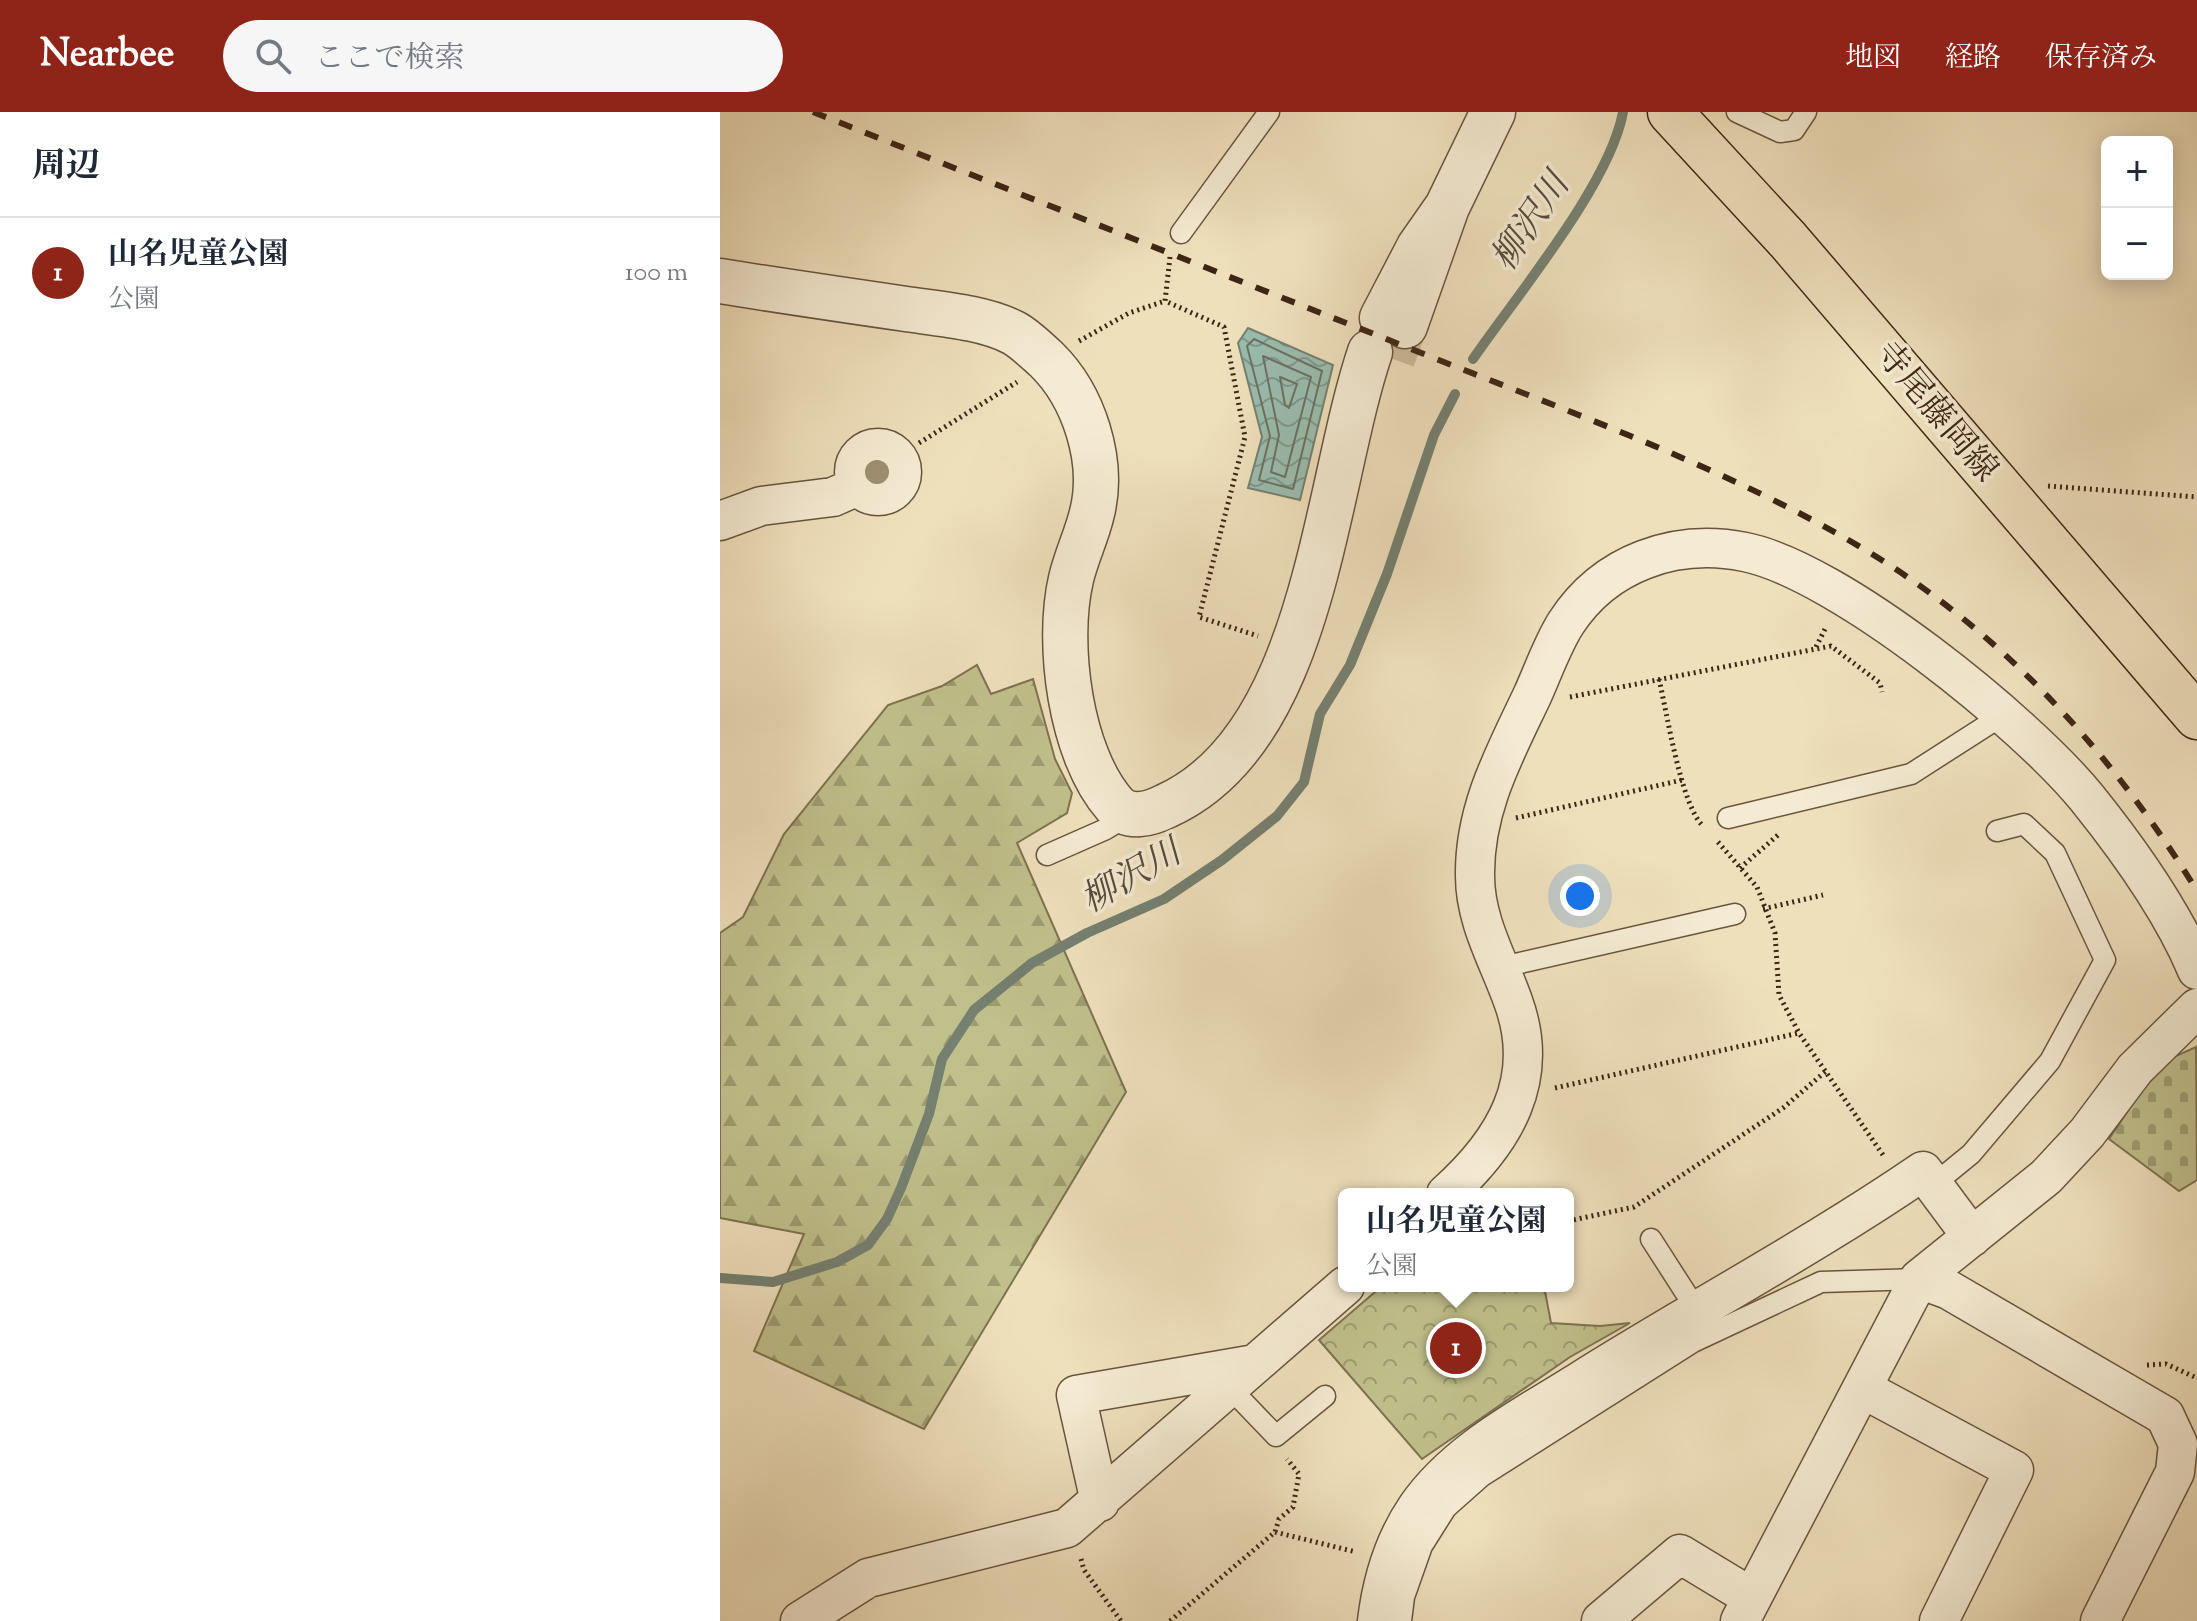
<!DOCTYPE html>
<html lang="ja">
<meta charset="utf-8">
<style>
:root{--surface:#fff;--page:#f6f6f7;--text:#1f2937;--muted:#747a83;--line:#e0e1e3;--accent:#8f2418}
body{margin:0;font-family:"Sorts Mill Goudy","Noto Serif JP",serif;background:var(--page);color:var(--text)}
.controls{position:absolute;right:24px;top:24px;display:grid;overflow:hidden;border-radius:12px;box-shadow:0 4px 20px #0003}
.controls button{width:72px;height:72px;display:grid;place-items:center;padding:0;border:0;border-bottom:2px solid var(--line);background:var(--surface);color:var(--text);font:40px sans-serif}
.you{position:absolute;left:860px;top:784px;width:28px;height:28px;margin:-20px;border:6px solid #fff;border-radius:50%;background:#1a73e8;box-shadow:0 0 0 12px #1a73e833}
.badge{display:grid;place-items:center;width:52px;height:52px;border-radius:50%;background:var(--accent);color:#fff;font-size:26px;font-weight:700}
.pin{position:absolute;translate:-50% -50%;border:4px solid #fff;box-shadow:0 2px 8px #0006}
.popup{position:absolute;left:618px;top:1076px;width:236px;height:104px;box-sizing:border-box;display:grid;place-content:center;border-radius:12px;background:var(--surface);filter:drop-shadow(0 2px 6px #0005);font-size:26px;white-space:nowrap;color:var(--muted)}
.popup b{font-size:30px;color:var(--text)}
.popup::after{content:'';position:absolute;left:50%;top:100%;margin-left:-16px;border:16px solid transparent;border-top-color:var(--surface)}
.list{margin:0;padding:0;list-style:none}
h2{display:flex;justify-content:space-between;align-items:center;height:104px;margin:0;padding:0 32px;font-size:34px}
h2 small{font-size:26px;font-weight:400;color:var(--muted)}
.list li{display:grid;grid-template-columns:52px 1fr auto;gap:24px;align-items:center;box-sizing:border-box;height:112px;padding:0 32px;border-top:2px solid var(--line)}
.list b{display:block;font-size:30px;white-space:nowrap}
.list p{margin:0;font-size:26px;white-space:nowrap;color:var(--muted)}
.list em{font-size:26px;font-style:normal;color:var(--muted)}
.icon{flex:none;width:44px;height:44px;fill:none;stroke:currentColor;stroke-width:2;stroke-linecap:round;stroke-linejoin:round}
.map{position:relative;flex:none;width:1477px;height:1509px;overflow:hidden}
header{display:flex;align-items:center;gap:48px;box-sizing:border-box;height:112px;padding:0 40px;background:var(--accent);color:#fff}
header strong{font-size:38px}
nav{display:flex;gap:44px;margin-inline-start:auto;font-size:28px}
.search{width:560px;height:72px;background:var(--page);display:flex;align-items:center;gap:20px;box-sizing:border-box;padding:0 28px;border-radius:44px;color:var(--muted);font-size:30px}
main{display:flex}
aside{flex:1;background:var(--surface)}
.map>svg:first-child{display:block}
</style>
<header>
<strong>Nearbee</strong>
<div class="search"><svg class="icon" aria-label="search" viewBox="0 0 24 24"><circle cx="10" cy="10" r="6"/><path d="M15 15l6 6"/></svg>ここで検索</div>
<nav><a>地図</a><a>経路</a><a>保存済み</a></nav>
</header>
<main>
<aside>
<h2>周辺<small></small></h2>
<ul class="list">
<li><span class="badge">1</span><div><b>山名児童公園</b><p>公園</p></div><em>100 m</em></li>
</ul>
</aside>
<div class="map">
<svg width="1477" height="1509" viewBox="0 0 1477 1509">
<defs>
<pattern id="forest-firs" width="22" height="20" patternUnits="userSpaceOnUse" patternTransform="scale(2)"><rect width="22" height="20" fill="#c0c08c"/><path d="M5 1l3.5 6h-7zM16 11l3.5 6h-7z" fill="#9d9c71"/></pattern>
<pattern id="cemetery-stones" width="16" height="16" patternUnits="userSpaceOnUse" patternTransform="scale(2)"><rect width="16" height="16" fill="#c0c08c"/><path d="M2 7V4a2 2 0 0 1 4 0v3zM10 15v-3a2 2 0 0 1 4 0v3z" fill="#9d9c71"/></pattern>
<pattern id="park-crowns" width="20" height="18" patternUnits="userSpaceOnUse" patternTransform="scale(2)"><rect width="20" height="18" fill="#c0c08c"/><path d="M2 6a3 3 0 1 1 6 0M12 15a3 3 0 1 1 6 0" fill="none" stroke="#9d9c71"/></pattern>
<pattern id="water-waves" width="16" height="10" patternUnits="userSpaceOnUse" patternTransform="scale(2)"><rect width="16" height="10" fill="#9abdaf"/><path d="M0 5q4-4 8 0t8 0" fill="none" stroke="#7f998d"/></pattern>
</defs>
<rect width="100%" height="100%" fill="#efe0bc"/>
<filter id="stains"><feTurbulence type="fractalNoise" baseFrequency=".0025" numOctaves="4"/><feColorMatrix values="0 0 0 0 .2 0 0 0 0 .09 0 0 0 0 .02 0 0 0 .5 -.17"/></filter>
<radialGradient id="worn" r=".72"><stop offset=".6" stop-color="#630" stop-opacity="0"/><stop offset="1" stop-color="#630" stop-opacity=".3"/></radialGradient>
<path fill="url(#forest-firs)" stroke="#7e7250" stroke-width="2" d="M 257,553 L 271,582 L 313,567 L 335,647 L 352,681 L 347,701 L 297,731 L 406,980 L 204,1317 L 34,1239 L 84,1122 L 0,1106 L 0,821 L 23,805 L 64,722 L 168,593 L 222,574 Z"/>
<path fill="url(#cemetery-stones)" stroke="#7e7250" stroke-width="2" d="M 1476,935 L 1477,1068 L 1459,1079 L 1389,1027 L 1440,951 Z"/>
<path fill="url(#park-crowns)" stroke="#7e7250" stroke-width="2" d="M 662,1174 L 824,1174 L 831,1211 L 880,1214 L 910,1211 L 850,1245 L 702,1347 L 599,1228 Z"/>
<path fill="url(#water-waves)" stroke="#758071" stroke-width="2" d="M 528,216 L 613,253 L 580,388 L 528,376 L 542,325 L 518,231 Z"/>
<g fill="none" stroke-linecap="round" stroke-linejoin="round">
<path stroke="#6c7162" stroke-width="2" d="M 534,227 L 602,259 L 573,377 L 539,368 L 550,324 L 527,234 Z
M 543,244 L 591,265 L 565,365 L 551,360 L 559,323 Z
M 560,265 L 577,272 L 569,296 L 565,293 Z"/>
<path stroke="#758071" stroke-width="10" d="M 753,247 C 797,183 890,72 903,0
M 0,1166 L 53,1170 L 117,1150 L 148,1133 L 167,1107 L 181,1076 L 209,1002 L 222,947 L 254,898 L 312,851 L 367,821 L 444,787 L 502,748 L 557,704 L 584,670 L 600,602 L 630,553 L 667,462 L 714,323 L 735,282"/>
<path stroke="#cbbb9b" stroke-width="44" stroke-dasharray="44 22" stroke-linecap="butt" d="M 673,247 L 685,214"/>
<defs>
<path id="service" d="M 1017,0 L 1060,20 L 1074,18 L 1086,0
M 461,121 L 549,0
M 1008,706 L 1191,662 L 1283,603
M 327,743 L 386,717 L 411,702
M 778,856 L 1015,802
M 1213,1073 L 1251,1042 L 1330,949 L 1385,848 L 1335,741 L 1304,712 L 1277,719
M 931,1127 L 976,1197
M 509,1275 L 556,1324 L 605,1284
M 681,1509 L 684,1485 L 702,1434 L 726,1396 L 762,1364 L 973,1230 L 1101,1170 L 1199,1167"/>
<path id="minor" d="M134 360a24 24 0 1 1 48 0a24 24 0 1 1-48 0Z
M 0,409 L 41,394 L 113,385 L 138,374
M 726,1082 C 784,1030 822,968 793,889 C 778,847 755,809 755,764 C 754,697 784,643 812,584 C 823,560 832,533 846,511 C 885,451 955,426 1025,440 C 1119,459 1306,611 1367,686 C 1408,737 1452,798 1477,858
M 1199,1167 L 1229,1178 L 1445,1304 L 1458,1332 L 1455,1360 L 1380,1509
M 1143,1277 L 1294,1358 L 1219,1509
M 380,1390 L 356,1283 L 535,1252
M 80,1509 L 148,1466 L 347,1416 L 625,1174
M 657,1509 C 662,1468 673,1430 697,1395 C 736,1339 803,1305 860,1269 C 973,1198 1092,1135 1203,1059 L 1252,1125
M 881,1509 L 960,1442 L 1031,1485
M 1020,1509 L 1199,1167 L 1326,1065 L 1367,1021 L 1415,957 L 1477,896"/>
<path id="tertiary" d="M 727,95 L 773,0
M 0,169 C 62,179 124,188 186,197 C 220,202 263,205 294,221 C 305,227 317,239 326,247 C 364,284 385,349 372,401 C 367,423 356,445 351,467 C 336,531 350,642 395,693 C 409,708 430,702 446,694 C 595,627 604,376 650,240
M 662,206 L 699,135 L 727,95 L 685,214"/>
<path id="primary" d="M 950,0 L 1068,128 L 1477,605"/>
</defs>
<use href="#service" stroke="#6a543f" stroke-width="23"/>
<use href="#minor" stroke="#6a543f" stroke-width="41"/>
<use href="#tertiary" stroke="#6a543f" stroke-width="47"/>
<use href="#primary" stroke="#3d2515" stroke-width="47"/>
<path stroke="#3d2515" stroke-width="5" stroke-dasharray="2 4" stroke-linecap="butt" d="M 450,145 L 445,189 L 504,215 L 525,325 L 479,505 L 538,524
M 359,229 L 409,201 L 445,189
M 199,331 L 297,270
M 1328,374 L 1477,385
M 1096,535 L 1106,515
M 939,567 C 947,601 961,693 983,714
M 850,585 L 1111,534 L 1160,571 L 1162,580
M 796,706 L 962,668
M 998,730 L 1037,775 L 1055,821 L 1059,883 L 1079,921 L 1163,1043
M 1020,756 L 1058,723
M 1043,797 L 1103,783
M 835,976 L 1079,921
M 848,1109 L 914,1095 L 1063,996 L 1106,959
M 1427,1253 L 1446,1252 L 1477,1266
M 555,1420 L 636,1440
M 361,1447 L 364,1458 L 401,1509
M 450,1509 L 555,1420 L 559,1407 L 573,1395 L 579,1362 L 567,1347"/>
<use href="#service" stroke="#f5ebd3" stroke-width="20"/>
<use href="#minor" stroke="#f5ebd3" stroke-width="38"/>
<use href="#tertiary" stroke="#f5ebd3" stroke-width="44"/>
<use href="#primary" stroke="#efe0bc" stroke-width="44"/>
<path stroke="#3d2515" stroke-width="6" stroke-dasharray="14 14" stroke-linecap="butt" d="M 93,0 C 285,76 477,152 669,228 C 826,292 1008,354 1152,442 C 1287,525 1395,645 1477,779"/>
</g>
<circle fill="#9f8f71" cx="157" cy="360" r="12"/>
<g text-anchor="middle" dominant-baseline="central" stroke-width="7" stroke-linejoin="round" paint-order="stroke">
<g font-size="34" fill="#3d2515" stroke="#f5ebd3">
<text transform="translate(1215 301) rotate(50)">寺尾藤岡線</text>
</g>
<g font-size="36" font-style="italic" fill="#544b3c" stroke="#f5ebd3">
<text transform="translate(812 111) rotate(-56)">柳沢川</text>
<text transform="translate(412 766) rotate(-30)">柳沢川</text>
</g>
</g>
<rect width="100%" height="100%" filter="url(#stains)"/>
<rect width="100%" height="100%" fill="url(#worn)"/>
</svg>
<div class="controls">
<button>+</button>
<button>−</button>
</div>
<div class="you"></div>
<div class="pin badge" style="left:736px;top:1236px">1</div>
<div class="popup"><b>山名児童公園</b>公園</div>
</div>
</main>
